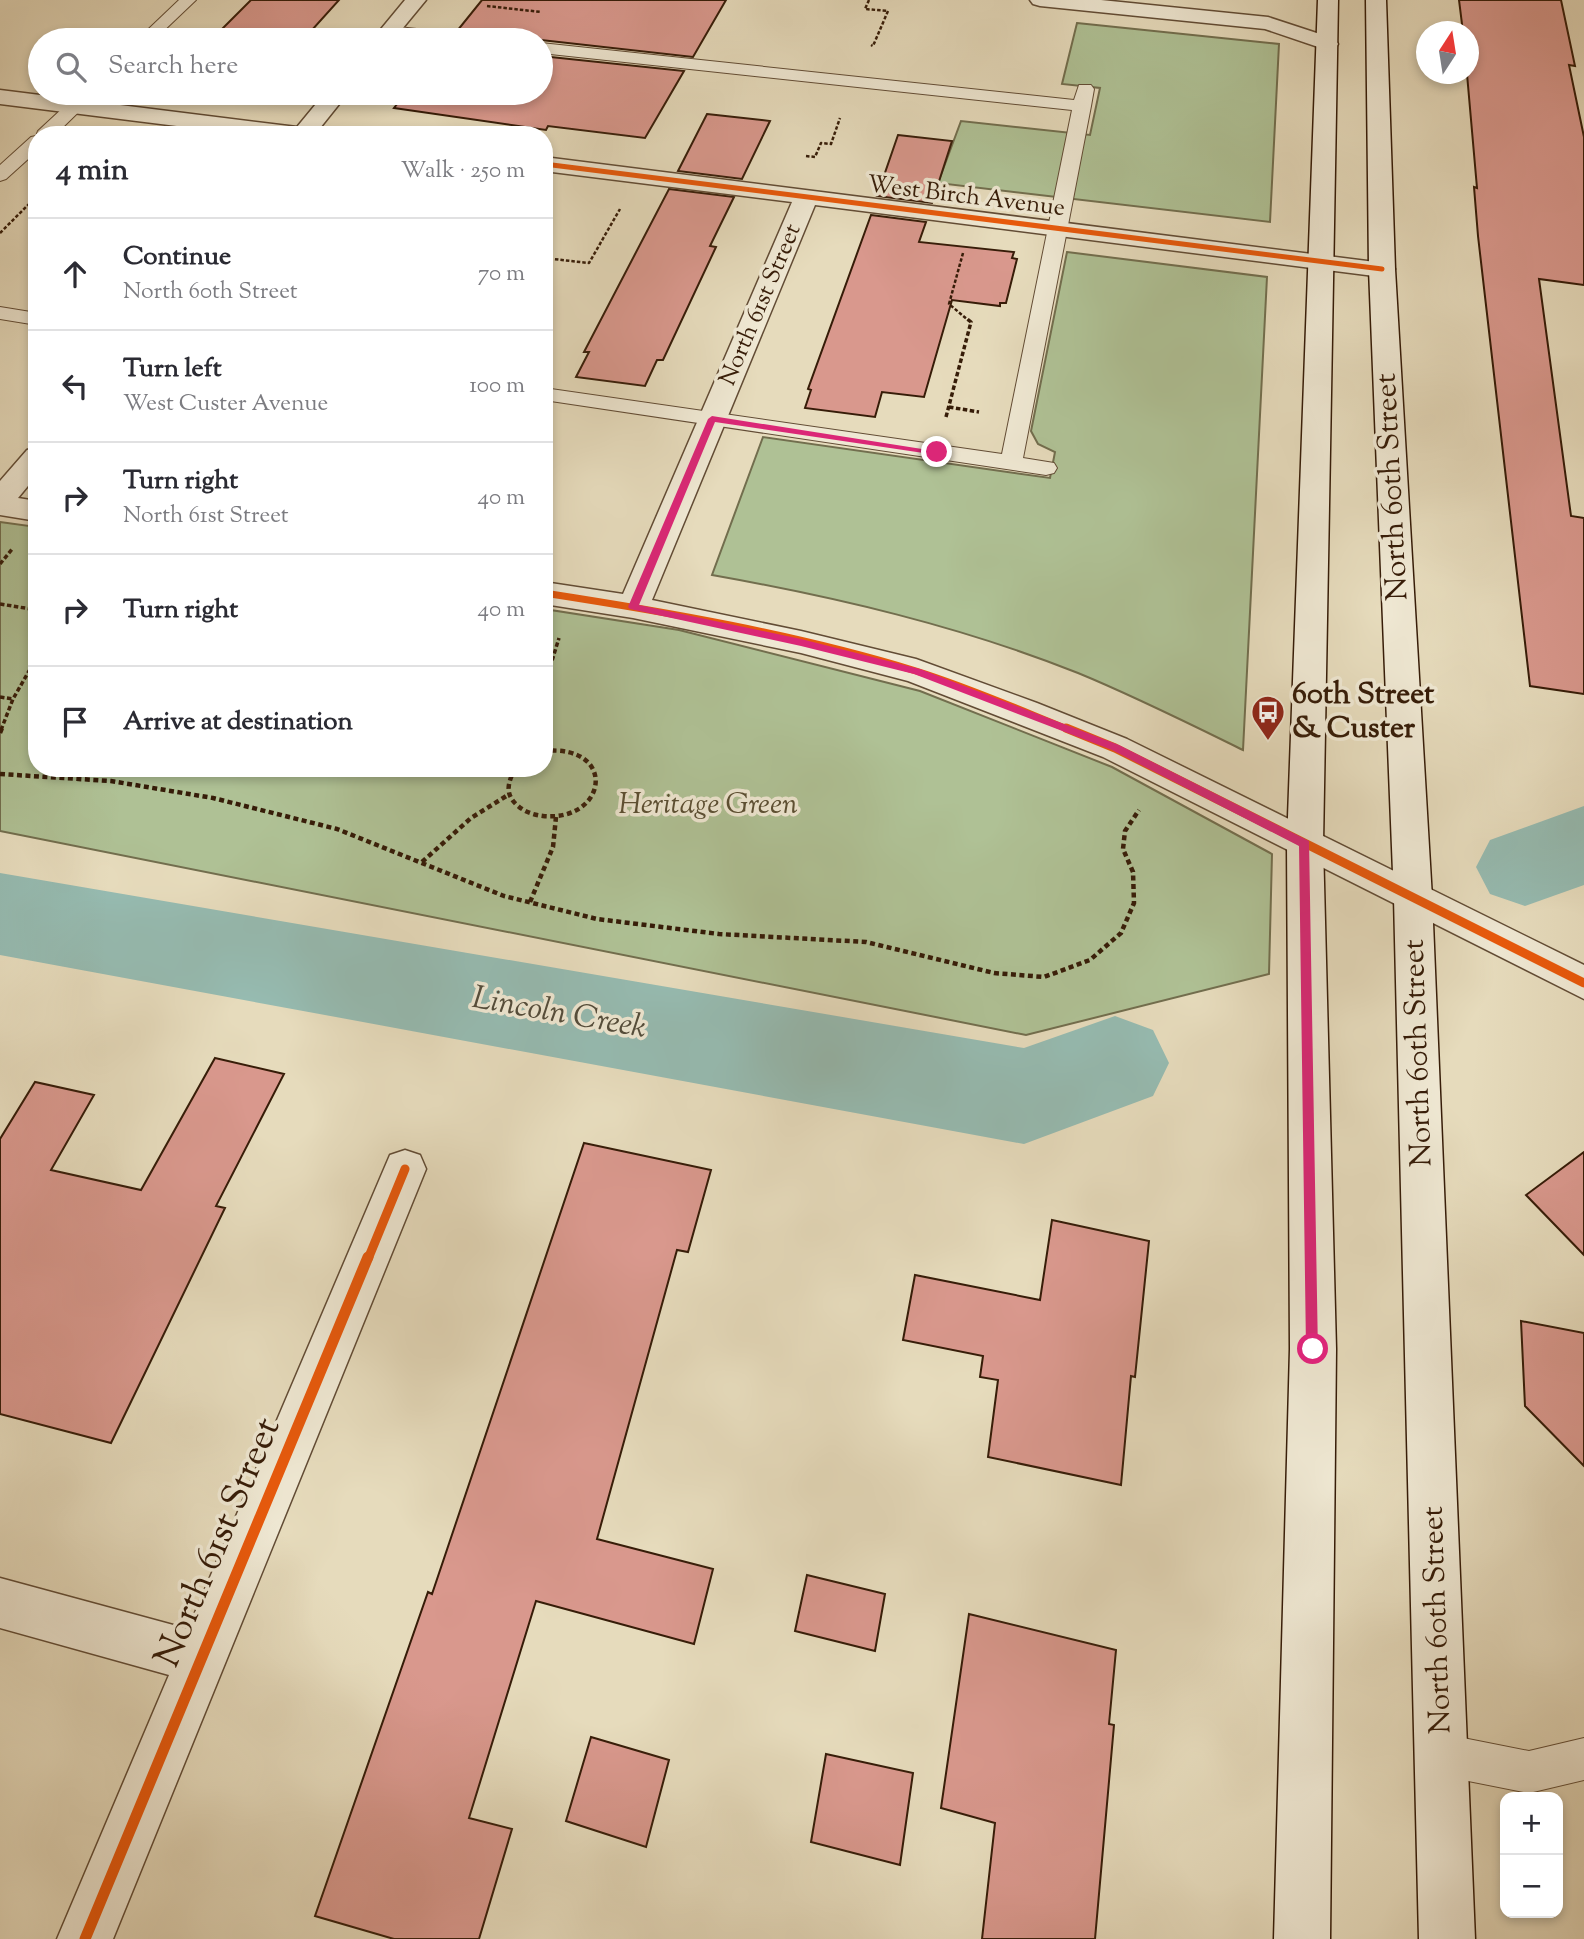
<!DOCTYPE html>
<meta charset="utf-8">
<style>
:root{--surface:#fff;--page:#f7f7f7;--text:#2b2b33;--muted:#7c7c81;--line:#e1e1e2}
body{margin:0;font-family:"Sorts Mill Goudy",serif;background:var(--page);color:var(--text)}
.controls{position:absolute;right:21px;bottom:21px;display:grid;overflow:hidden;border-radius:14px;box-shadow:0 4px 10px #0003}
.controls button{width:63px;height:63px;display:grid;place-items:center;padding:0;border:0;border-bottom:2px solid var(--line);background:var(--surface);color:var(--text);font:35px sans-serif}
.compass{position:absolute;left:1416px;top:21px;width:63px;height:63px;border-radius:50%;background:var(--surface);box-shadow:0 4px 10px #0003;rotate:12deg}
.stop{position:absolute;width:21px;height:21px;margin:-16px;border:5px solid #db2777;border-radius:50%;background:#fff}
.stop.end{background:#db2777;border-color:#fff;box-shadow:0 2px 7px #0008}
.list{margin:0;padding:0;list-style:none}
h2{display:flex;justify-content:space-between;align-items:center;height:91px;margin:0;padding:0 28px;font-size:30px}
h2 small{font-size:23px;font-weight:400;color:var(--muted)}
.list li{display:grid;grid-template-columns:46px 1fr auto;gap:21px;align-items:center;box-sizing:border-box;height:112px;padding:0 28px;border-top:2px solid var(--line)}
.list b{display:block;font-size:26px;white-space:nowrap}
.list p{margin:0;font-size:23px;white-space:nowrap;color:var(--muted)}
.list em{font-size:23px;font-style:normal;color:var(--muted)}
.icon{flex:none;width:38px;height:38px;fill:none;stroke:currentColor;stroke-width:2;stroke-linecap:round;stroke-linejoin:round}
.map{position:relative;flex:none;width:1584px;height:1939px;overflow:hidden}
.search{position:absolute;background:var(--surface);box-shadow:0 4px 10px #0003;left:28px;top:28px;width:525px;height:77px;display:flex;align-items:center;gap:18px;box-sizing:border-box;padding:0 24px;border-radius:38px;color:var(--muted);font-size:26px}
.panel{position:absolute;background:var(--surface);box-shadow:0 4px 10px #0003;left:28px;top:126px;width:525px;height:651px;border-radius:28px}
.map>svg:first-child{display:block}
</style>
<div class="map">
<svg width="1584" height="1939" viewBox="0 0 1584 1939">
<rect width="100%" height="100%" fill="#e6dbbc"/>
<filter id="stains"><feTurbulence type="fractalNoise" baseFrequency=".00286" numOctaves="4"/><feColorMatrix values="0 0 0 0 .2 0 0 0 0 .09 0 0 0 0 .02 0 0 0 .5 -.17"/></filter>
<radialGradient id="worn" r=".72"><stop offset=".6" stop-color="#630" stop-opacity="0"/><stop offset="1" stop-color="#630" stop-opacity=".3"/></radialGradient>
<path fill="#afc195" stroke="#726e4e" stroke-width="2" d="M 1077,23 L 1279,44 L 1270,222 L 938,183 L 961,121 L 1090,135 L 1100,88 L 1062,84 Z
M 1067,252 L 1267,277 L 1243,750 C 1188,723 1134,696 1078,673 C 960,626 836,597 712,575 L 763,437 L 1050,478 L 1055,452 L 1038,444 L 1031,431 Z
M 0,522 L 37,527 L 37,768 L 544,768 L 544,609 L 679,630 L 920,691 L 1112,767 L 1272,854 L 1269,974 L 1026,1035 L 0,831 Z"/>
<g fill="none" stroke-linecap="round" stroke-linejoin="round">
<path fill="#96bbb1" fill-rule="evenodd" d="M 1584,806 L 1584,885 L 1525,906 L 1490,894 L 1476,867 L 1490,840 Z
M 0,873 L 1024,1048 L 1115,1016 L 1153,1030 L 1169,1063 L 1153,1096 L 1024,1144 L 0,955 Z"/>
</g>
<path fill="#d9988d" stroke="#361c08" stroke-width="2" d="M 251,0 L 339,0 L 303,40 L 211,40 Z
M 482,0 L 726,0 L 693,57 L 541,40 L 482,40 L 473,33 L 457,31 Z
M 1459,0 L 1561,0 L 1575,66 L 1569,65 L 1584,137 L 1584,285 L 1539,279 L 1571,516 L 1584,518 L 1584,694 L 1530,686 L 1478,236 L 1474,187 L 1477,188 L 1467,74 L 1468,32 L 1463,32 Z
M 541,56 L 684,71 L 645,138 L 548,126 L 546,130 L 394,108 L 406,93 L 541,93 Z
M 707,114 L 770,121 L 742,179 L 678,171 Z
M 898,135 L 952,141 L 932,203 L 877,196 Z
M 669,189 L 734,197 L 710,246 L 716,247 L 663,360 L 657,360 L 645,386 L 576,377 L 589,352 L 584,352 Z
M 871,215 L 926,222 L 919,242 L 1014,252 L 1012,258 L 1017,259 L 1006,303 L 1000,303 L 1000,306 L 952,300 L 924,397 L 882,392 L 875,417 L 805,408 L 811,390 L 808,389 Z
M 215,1058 L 284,1074 L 216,1206 L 225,1208 L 111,1443 L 0,1414 L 0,1139 L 35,1082 L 94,1095 L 51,1170 L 141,1190 Z
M 584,1143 L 711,1170 L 688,1252 L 677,1250 L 597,1539 L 713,1569 L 694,1644 L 536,1601 L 469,1818 L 512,1829 L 479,1939 L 394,1939 L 315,1916 L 428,1592 L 432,1594 Z
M 1584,1152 L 1584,1255 L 1526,1195 Z
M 1052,1220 L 1149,1241 L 1135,1377 L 1131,1376 L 1121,1485 L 988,1457 L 998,1380 L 980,1377 L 983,1356 L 903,1340 L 915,1275 L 1040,1300 Z
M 1521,1321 L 1584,1333 L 1584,1466 L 1525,1406 Z
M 807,1575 L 885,1594 L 875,1651 L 795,1631 Z
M 969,1614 L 1116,1650 L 1109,1724 L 1114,1725 L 1095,1939 L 982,1939 L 995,1823 L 941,1808 Z
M 591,1737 L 669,1760 L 646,1847 L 566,1821 Z
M 826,1754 L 913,1773 L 900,1865 L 811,1842 Z"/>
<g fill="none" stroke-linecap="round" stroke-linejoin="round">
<defs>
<path id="lane" d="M 179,0 L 196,0 L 154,40 L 137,40 Z
M 389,26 L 472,35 L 480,40 L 429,40 L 383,34 L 381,31 Z
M 541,43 L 1074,100 L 1079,85 L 1091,85 L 1094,89 L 1091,106 L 1023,458 L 1054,463 L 1057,468 L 1054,473 L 1046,475 L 544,400 L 544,388 L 1002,454 L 1072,110 L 541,53 Z
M 79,93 L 98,93 L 55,135 L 37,135 L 37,151 L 6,179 L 0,181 L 0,165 L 31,137 L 36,136 L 38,131 Z
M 0,307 L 37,313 L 37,325 L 0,319 Z
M 1443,1734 L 1529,1751 L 1584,1738 L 1584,1780 L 1529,1793 L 1443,1776 L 1429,1769 L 1422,1755 L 1429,1741 Z"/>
<path id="street" d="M 405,0 L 426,0 L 393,40 L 372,40 Z
M 1030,0 L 1101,0 L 1268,17 L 1335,39 L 1338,44 L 1335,49 L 1327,50 L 1265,29 L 1040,6 L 1033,4 Z
M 0,90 L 297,127 L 325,93 L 348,93 L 316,133 L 317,135 L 249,135 L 0,104 Z
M 544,157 L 1391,264 L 1395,269 L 1391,274 L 1382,277 L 815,205 L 652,600 L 801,631 L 916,659 L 1037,703 L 1127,739 L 1584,965 L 1584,999 L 1103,757 L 908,681 L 801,653 L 633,618 L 544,604 L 544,582 L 623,594 L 792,202 L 544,171 Z
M 37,447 L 37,475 L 18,498 L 37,501 L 37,521 L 0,515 L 0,481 L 27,450 Z
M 405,1150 L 420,1155 L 426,1169 L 113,1939 L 57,1939 L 169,1675 L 0,1628 L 0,1578 L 188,1629 L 384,1169 L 390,1155 Z"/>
<path id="secondary" d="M 1318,0 L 1338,0 L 1323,844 L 1336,1349 L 1330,1939 L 1274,1939 L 1290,1349 L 1287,844 Z
M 1366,0 L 1386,0 L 1395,269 L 1432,898 L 1475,1939 L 1419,1939 L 1394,898 L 1369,269 Z"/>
</defs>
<use href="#lane" stroke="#624c35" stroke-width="2"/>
<use href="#street" stroke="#624c35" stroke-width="3"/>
<use href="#secondary" stroke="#361c08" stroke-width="3"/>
<path stroke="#361c08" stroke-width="2.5" stroke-dasharray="3.5 2" stroke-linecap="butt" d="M 869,0 L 865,9 L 888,11 L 873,46 L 871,45
M 487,6 L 541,12
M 204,36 L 222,38 L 220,40
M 806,156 L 815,157 L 821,143 L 831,144 L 840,118
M 0,233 L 31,202
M 963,253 L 949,304 L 968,320
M 544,258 L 589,263 L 620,209
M 544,268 L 549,258"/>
<path stroke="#361c08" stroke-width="3.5" stroke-dasharray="4.5 2.5" stroke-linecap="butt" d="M 949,407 L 979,412
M 946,417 L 971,322 L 966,318
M 0,564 L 13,548
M 0,604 L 37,610
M 544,687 L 559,638
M 0,697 L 13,699
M 1,730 L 13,699 L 37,657"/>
<path stroke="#361c08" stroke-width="4.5" stroke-dasharray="5 3.5" stroke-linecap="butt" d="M 544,728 L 548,750
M 0,733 L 2,728
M 515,768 C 508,783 504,794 518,806 C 525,812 534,815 543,816 C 608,822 618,744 544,751
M 0,774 L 111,781 L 213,798 L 337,829 L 504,896 L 597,919 L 719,934 L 866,942 L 994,973 L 1044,977 L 1090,960 L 1121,933 L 1134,903 L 1133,872 L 1123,849 L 1125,831 L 1139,810
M 422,862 L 471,818 L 508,795
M 530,902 L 553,847 L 556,817"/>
<use href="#lane" fill="#efe8d3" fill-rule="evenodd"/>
<use href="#street" fill="#efe8d3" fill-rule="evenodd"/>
<use href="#secondary" fill="#efe8d3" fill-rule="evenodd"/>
<defs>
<path id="cycleway-far3" d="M 544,164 L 1382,269"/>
<path id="cycleway-far2" d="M 544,593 C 667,612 796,634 916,671 C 968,687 1020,710 1070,730"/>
<path id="cycleway-far1" d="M 1066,728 L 1115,748 L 1584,983
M 368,1259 L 405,1169"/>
<path id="cycleway" d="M 85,1939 L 368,1257"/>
</defs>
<use href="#cycleway-far3" stroke="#efe8d3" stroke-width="8"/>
<use href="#cycleway-far2" stroke="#efe8d3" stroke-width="10"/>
<use href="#cycleway-far1" stroke="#efe8d3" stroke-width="13"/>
<use href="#cycleway" stroke="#efe8d3" stroke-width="16"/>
<use href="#cycleway-far3" stroke="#e8590c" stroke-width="5"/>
<use href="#cycleway-far2" stroke="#e8590c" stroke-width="7"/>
<use href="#cycleway-far1" stroke="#e8590c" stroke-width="9"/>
<use href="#cycleway" stroke="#e8590c" stroke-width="11"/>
</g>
<path fill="#db2777" d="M 712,416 L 941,452 L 937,455 L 715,422 L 639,605 L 801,639 L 920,669 L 1119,745 L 1309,841 L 1318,1353 L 1313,1355 L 1306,1349 L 1299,846 L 1112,750 L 914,674 L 801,646 L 630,609 L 628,607 L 708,419 Z"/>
<defs>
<symbol id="bus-pin" viewBox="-11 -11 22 30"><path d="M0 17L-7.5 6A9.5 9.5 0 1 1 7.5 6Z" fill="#8f2418" stroke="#efe8d3"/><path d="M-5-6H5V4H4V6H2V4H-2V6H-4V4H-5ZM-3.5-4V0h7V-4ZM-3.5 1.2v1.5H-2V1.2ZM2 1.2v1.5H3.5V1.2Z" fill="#fff"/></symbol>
</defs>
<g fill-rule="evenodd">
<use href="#bus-pin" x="1249" y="693" width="38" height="52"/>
</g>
<g text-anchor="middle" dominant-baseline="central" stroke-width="7" stroke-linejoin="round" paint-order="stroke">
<g font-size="24" fill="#361c08" stroke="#efe8d3">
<text transform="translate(966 197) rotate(7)">West Birch Avenue</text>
<text transform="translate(761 305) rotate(-67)">North 61st Street</text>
</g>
<g font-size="30" fill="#361c08" stroke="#efe8d3">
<text transform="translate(1393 487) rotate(-93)">North 60th Street</text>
<text transform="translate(1419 1053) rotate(-92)">North 60th Street</text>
<text transform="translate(1438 1620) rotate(-92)">North 60th Street</text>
</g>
<g font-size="30" font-weight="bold" fill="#361c08" stroke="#efe8d3" text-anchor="start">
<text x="1292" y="695">60th Street<tspan x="1292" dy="34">&amp; Custer</tspan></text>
</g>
<g font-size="30" font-style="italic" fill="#5a4e32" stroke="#efe8d3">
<text x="708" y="805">Heritage Green</text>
</g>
<g font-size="32" font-style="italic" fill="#534c3b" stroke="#efe8d3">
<text transform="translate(559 1014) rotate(10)">Lincoln Creek</text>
</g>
<g font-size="37" fill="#361c08" stroke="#efe8d3">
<text transform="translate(219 1543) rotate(-67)">North 61st Street</text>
</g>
</g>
<rect width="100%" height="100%" filter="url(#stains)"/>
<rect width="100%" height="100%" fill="url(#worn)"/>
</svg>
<div class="controls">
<button>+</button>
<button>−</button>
</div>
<svg class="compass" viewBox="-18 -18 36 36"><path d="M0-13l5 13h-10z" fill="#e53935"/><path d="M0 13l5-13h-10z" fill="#7c7c81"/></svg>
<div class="stop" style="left:1313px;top:1349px"></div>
<div class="stop end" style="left:937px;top:452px"></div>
<div class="search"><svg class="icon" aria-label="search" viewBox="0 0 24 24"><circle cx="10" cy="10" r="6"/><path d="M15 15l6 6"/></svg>Search here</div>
<section class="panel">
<h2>4 min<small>Walk · 250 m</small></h2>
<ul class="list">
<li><svg class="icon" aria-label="ahead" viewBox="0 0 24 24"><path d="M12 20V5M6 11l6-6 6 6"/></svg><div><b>Continue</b><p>North 60th Street</p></div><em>70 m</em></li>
<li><svg class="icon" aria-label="left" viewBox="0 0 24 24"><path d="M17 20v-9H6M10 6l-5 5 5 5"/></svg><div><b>Turn left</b><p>West Custer Avenue</p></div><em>100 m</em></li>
<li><svg class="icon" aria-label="right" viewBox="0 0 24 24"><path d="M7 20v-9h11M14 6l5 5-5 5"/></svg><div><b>Turn right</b><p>North 61st Street</p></div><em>40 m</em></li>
<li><svg class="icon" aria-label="right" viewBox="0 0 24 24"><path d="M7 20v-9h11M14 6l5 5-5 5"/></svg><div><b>Turn right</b></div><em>40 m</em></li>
<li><svg class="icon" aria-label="arrive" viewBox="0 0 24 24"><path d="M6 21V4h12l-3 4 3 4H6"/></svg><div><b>Arrive at destination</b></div></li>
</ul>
</section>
</div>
